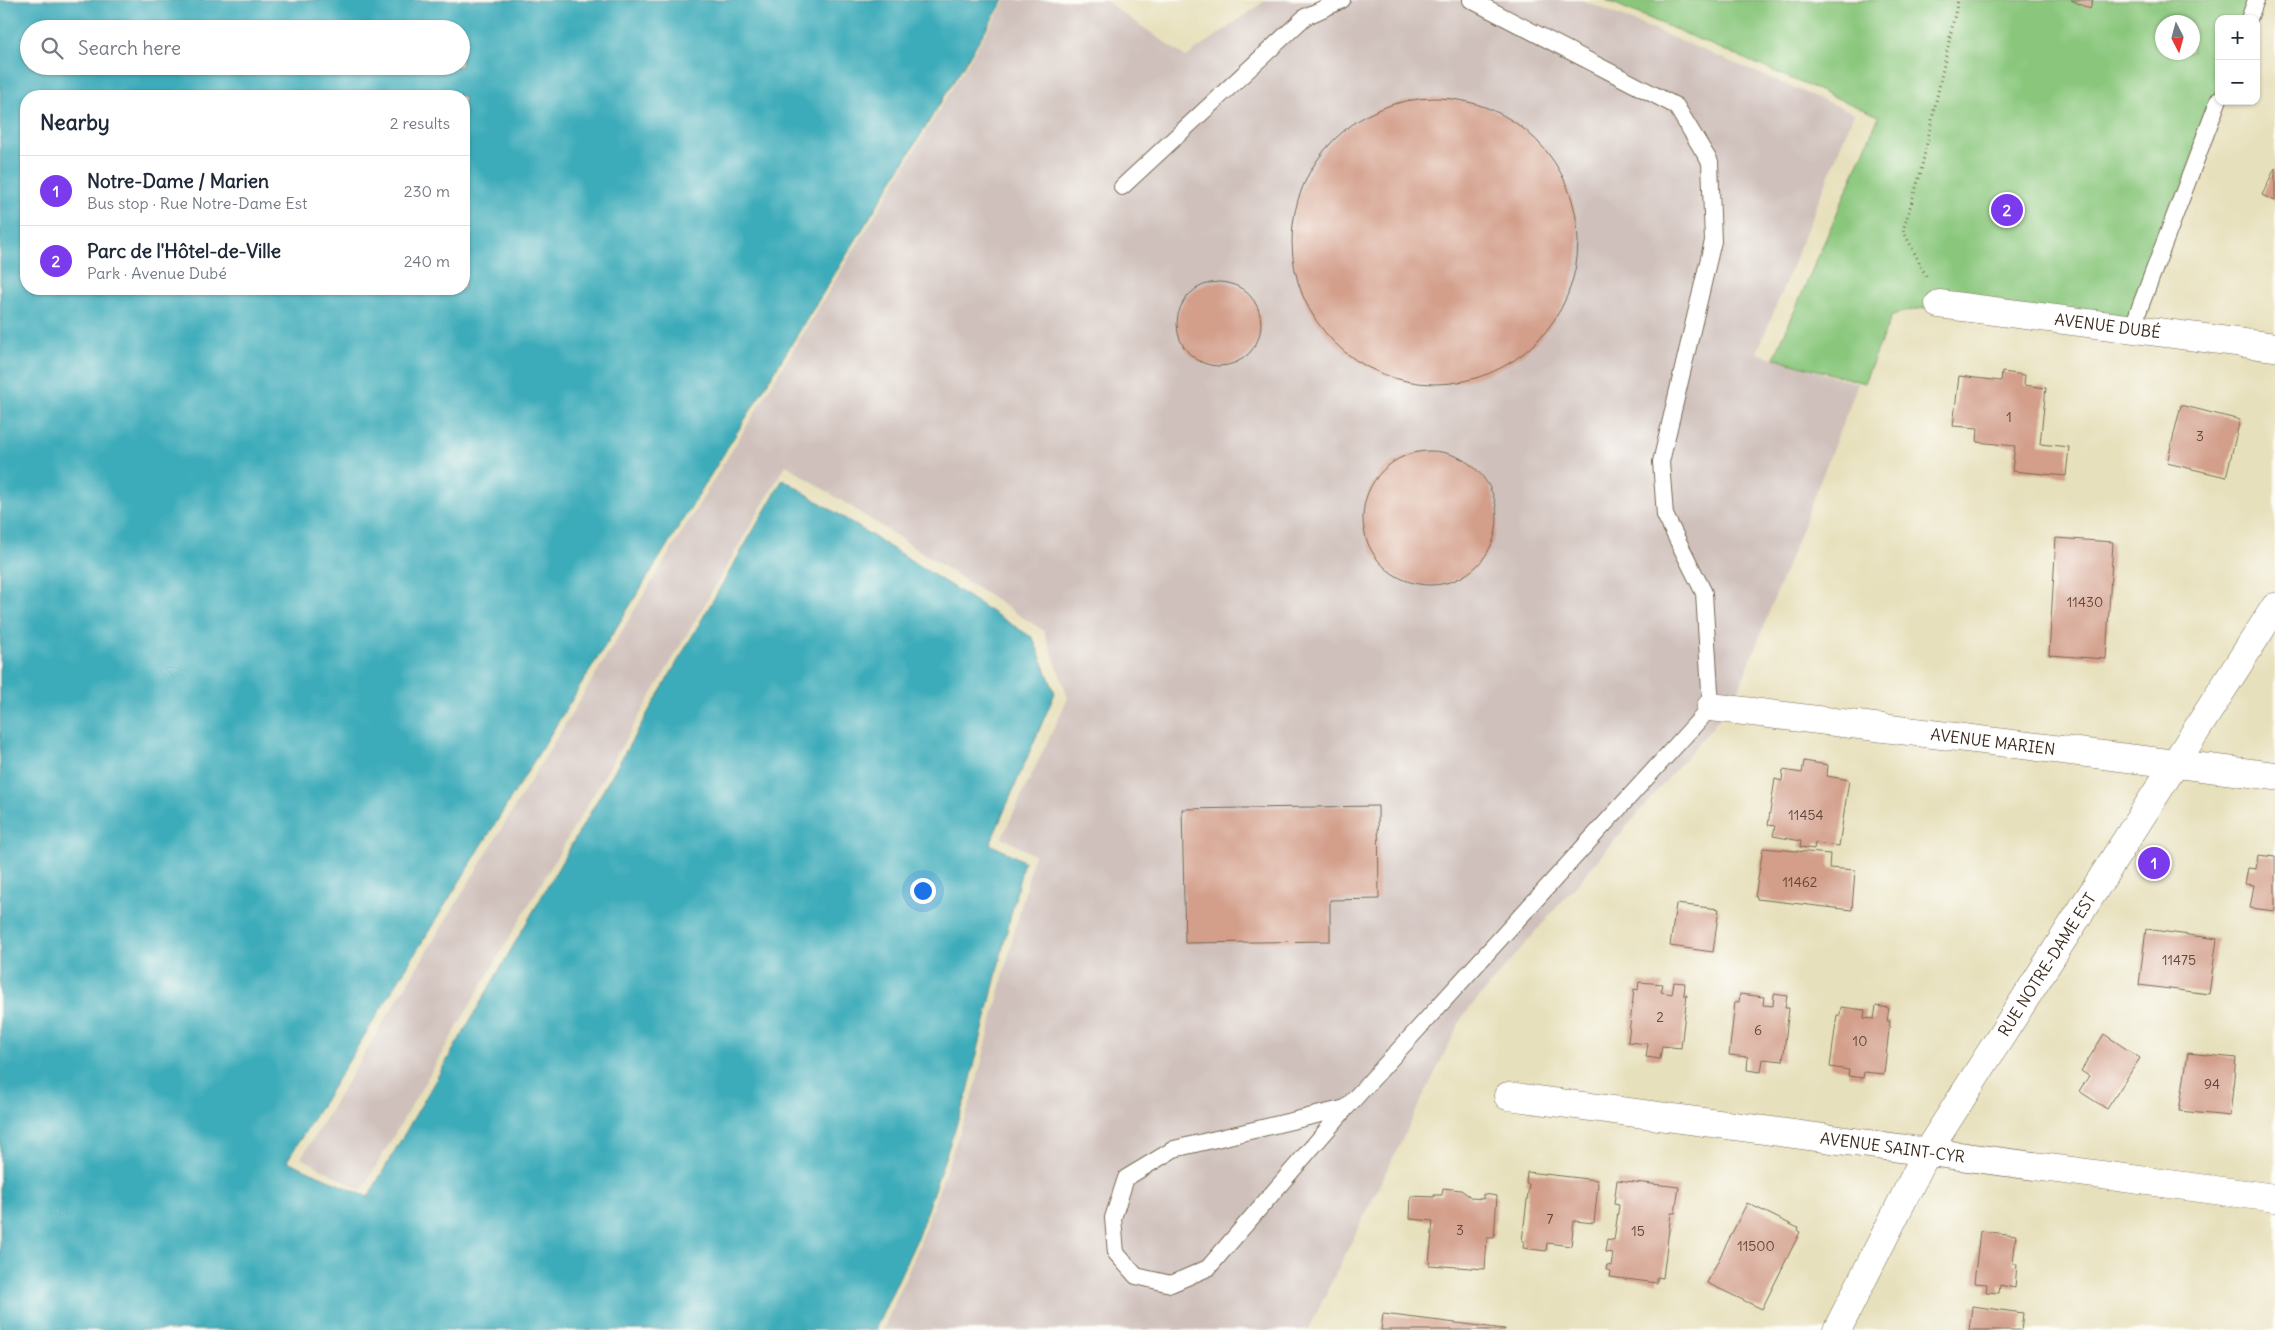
<!DOCTYPE html>
<meta charset="utf-8">
<style>
:root{--surface:#fff;--page:#f2f2f3;--text:#1f2937;--muted:#747a83;--line:#e0e1e3;--accent:#7c3aed}
body{margin:0;font-family:Delius,sans-serif;background:var(--page);color:var(--text)}
.controls{position:absolute;right:15px;top:15px;display:grid;overflow:hidden;border-radius:10px;box-shadow:0 1px 4px #0004}
.controls button{width:45px;height:45px;display:grid;place-items:center;padding:0;border:0;border-bottom:1px solid var(--line);background:var(--surface);color:var(--text);font:25px sans-serif}
.compass{position:absolute;left:2155px;top:15px;width:45px;height:45px;border-radius:50%;background:var(--surface);box-shadow:0 1px 4px #0004;rotate:174deg}
.you{position:absolute;left:922px;top:890px;width:18px;height:18px;margin:-12px;border:4px solid #fff;border-radius:50%;background:#1a73e8;box-shadow:0 0 0 8px #1a73e833}
.badge{display:grid;place-items:center;width:32px;height:32px;border-radius:50%;background:var(--accent);color:#fff;font-size:16px;font-weight:700}
.pin{position:absolute;translate:-50% -50%;border:2px solid #fff;box-shadow:0 1px 5px #0006}
.list{margin:0;padding:0;list-style:none}
h2{display:flex;justify-content:space-between;align-items:center;height:65px;margin:0;padding:0 20px;font-size:21px}
h2 small{font-size:16px;font-weight:400;color:var(--muted)}
.list li{display:grid;grid-template-columns:32px 1fr auto;gap:15px;align-items:center;box-sizing:border-box;height:70px;padding:0 20px;border-top:1px solid var(--line)}
.list b{display:block;font-size:19px;white-space:nowrap}
.list p{margin:0;font-size:16px;white-space:nowrap;color:var(--muted)}
.list em{font-size:16px;font-style:normal;color:var(--muted)}
.icon{flex:none;width:28px;height:28px;fill:none;stroke:currentColor;stroke-width:2;stroke-linecap:round;stroke-linejoin:round}
.map{position:relative;flex:none;width:2275px;height:1330px;overflow:hidden}
.search{position:absolute;background:var(--surface);box-shadow:0 1px 4px #0004;left:20px;top:20px;width:450px;height:55px;display:flex;align-items:center;gap:12px;box-sizing:border-box;padding:0 18px;border-radius:28px;color:var(--muted);font-size:19px}
.panel{position:absolute;background:var(--surface);box-shadow:0 1px 4px #0004;left:20px;top:90px;width:450px;height:205px;border-radius:20px}
.map>svg:first-child{display:block}
</style>
<div class="map">
<svg width="2275" height="1330" viewBox="0 0 2275 1330">
<rect width="100%" height="100%" fill="#fdfcf7"/>
<filter id="ink" filterUnits="userSpaceOnUse"><feTurbulence type="fractalNoise" baseFrequency=".02" numOctaves="2"/><feDisplacementMap in="SourceGraphic" scale="10" xChannelSelector="R" yChannelSelector="G"/><feConvolveMatrix kernelMatrix="1 2 1 2 8 2 1 2 1" color-interpolation-filters="sRGB"/></filter>
<filter id="wash" filterUnits="userSpaceOnUse"><feTurbulence type="fractalNoise" baseFrequency=".0096" numOctaves="4" result="noise"/><feDisplacementMap in="SourceGraphic" scale="20" xChannelSelector="R" yChannelSelector="G"/><feGaussianBlur stdDeviation="1.12" result="paint"/><feColorMatrix in="noise" values="0 0 0 0 0 0 0 0 0 0 0 0 0 0 0 0 0 1.4 0 .05"/><feComposite in="paint" operator="in"/></filter>
<g filter="url(#wash)">
<rect width="100%" height="100%" fill="#e7e0bc"/>
<path fill="#cfc0bb" d="M 1006,0 L 1104,0 L 1186,57 L 1266,0 L 1582,0 L 1854,113 L 1757,353 L 1858,384 L 1734,702 L 1463,1016 L 1308,1330 L 883,1330 L 917,1251 L 974,1092 L 1034,855 L 1002,837 L 1068,698 L 1044,631 L 786,465 L 362,1190 L 301,1158 Z"/>
<path fill="#8ac77d" stroke="#62784e" fill-rule="evenodd" d="M 1606,0 L 2256,0 L 2249,19 L 2219,19 L 2219,99 L 2132,328 L 1939,304 L 1892,315 L 1864,383 L 1774,358 L 1879,116 ZM 2162,22 L 2192,22 L 2192,52 L 2162,52 Z"/>
<path fill="#3dacba" stroke="#3c6b6c" fill-rule="evenodd" d="M 0,0 L 1004,0 L 287,1161 L 368,1197 L 783,479 L 1033,638 L 1055,693 L 990,844 L 1024,861 L 968,1091 L 917,1239 L 875,1330 L 0,1330 ZM 29,29 L 461,29 L 461,66 L 29,66 ZM 26,96 L 464,96 L 464,289 L 26,289 Z"/>
<g id="blocks">
<path fill="#d39e8a" d="M 2071,0 L 2093,0 L 2090,9 Z
M1292 241a143 143 0 1 1 286 0a143 143 0 1 1-286 0Z
M 2275,168 L 2275,201 L 2262,195 Z
M1177 324a42 42 0 1 1 84 0a42 42 0 1 1-84 0Z
M 2002,372 L 2025,375 L 2024,385 L 2046,388 L 2040,444 L 2069,447 L 2066,476 L 2012,471 L 2015,446 L 1977,442 L 1978,428 L 1953,426 L 1959,376 L 2001,381 Z
M 2181,405 L 2240,420 L 2226,477 L 2167,463 Z
M1363 518a67 67 0 1 1 134 0a67 67 0 1 1-134 0Z
M 2056,538 L 2113,542 L 2106,659 L 2049,655 Z
M 1804,761 L 1828,765 L 1827,776 L 1849,780 L 1839,846 L 1815,843 L 1814,849 L 1800,847 L 1801,841 L 1773,836 L 1775,826 L 1768,825 L 1775,779 L 1782,781 L 1783,770 L 1802,773 Z
M 1378,806 L 1379,899 L 1330,900 L 1330,941 L 1185,943 L 1182,809 Z
M 1763,848 L 1830,854 L 1829,868 L 1855,870 L 1852,910 L 1757,899 L 1757,897 L 1755,897 Z
M 2258,855 L 2275,857 L 2275,911 L 2250,908 L 2254,885 L 2245,884 L 2248,868 L 2256,869 Z
M 1676,904 L 1719,909 L 1713,952 L 1670,946 Z
M 2146,929 L 2217,939 L 2209,994 L 2139,985 Z
M 1639,982 L 1663,984 L 1661,992 L 1672,994 L 1674,982 L 1685,983 L 1684,995 L 1687,995 L 1681,1048 L 1662,1046 L 1660,1059 L 1646,1057 L 1648,1044 L 1628,1042 L 1634,989 L 1638,990 Z
M 1740,994 L 1764,997 L 1763,1005 L 1773,1006 L 1774,994 L 1787,996 L 1785,1008 L 1789,1008 L 1783,1061 L 1763,1059 L 1761,1072 L 1747,1070 L 1748,1057 L 1729,1055 L 1735,1002 L 1739,1002 Z
M 1876,1006 L 1889,1008 L 1887,1021 L 1890,1021 L 1884,1074 L 1864,1072 L 1863,1078 L 1848,1076 L 1849,1070 L 1830,1067 L 1837,1015 L 1840,1015 L 1841,1007 L 1865,1010 L 1864,1018 L 1874,1019 Z
M 2104,1034 L 2140,1058 L 2107,1109 L 2079,1091 L 2089,1076 L 2081,1071 Z
M 2188,1053 L 2236,1058 L 2230,1116 L 2179,1111 Z
M 1527,1172 L 1597,1180 L 1598,1184 L 1594,1223 L 1574,1221 L 1571,1246 L 1547,1243 L 1546,1251 L 1523,1248 L 1524,1241 L 1522,1241 L 1529,1184 L 1526,1184 Z
M 1617,1180 L 1679,1187 L 1675,1213 L 1671,1213 L 1663,1278 L 1657,1277 L 1657,1283 L 1610,1277 L 1611,1271 L 1606,1270 L 1607,1265 L 1611,1266 L 1613,1253 L 1605,1252 L 1607,1239 L 1614,1240 L 1619,1205 L 1614,1204 Z
M 1443,1188 L 1461,1190 L 1472,1198 L 1483,1199 L 1483,1194 L 1497,1196 L 1494,1238 L 1487,1238 L 1485,1269 L 1429,1265 L 1433,1221 L 1410,1219 L 1411,1196 L 1434,1197 L 1434,1195 L 1442,1195 Z
M 1747,1203 L 1798,1228 L 1797,1230 L 1800,1232 L 1762,1309 L 1707,1283 Z
M 1980,1231 L 2016,1235 L 2013,1264 L 2017,1264 L 2015,1288 L 2000,1285 L 1999,1293 L 1986,1292 L 1987,1284 L 1974,1283 Z
M 1972,1306 L 2023,1313 L 2021,1330 L 1969,1330 Z
M 1383,1314 L 1505,1329 L 1505,1330 L 1381,1330 Z"/>
</g>
</g>
<g filter="url(#ink)">
<use href="#blocks" fill-opacity="0" stroke="#776a55" stroke-width="1"/>
<g fill="none" stroke-linecap="round" stroke-linejoin="round">
<defs>
<path id="service" d="M 2249,19 L 2256,0
M 1122,187 L 1305,17 L 1342,0
M 2132,328 L 2219,99
M 1346,1108 L 1174,1149 L 1126,1178 L 1113,1218 L 1116,1253 L 1136,1276 L 1171,1284 L 1208,1268 L 1346,1108 L 1711,707 L 1704,593 L 1665,515 L 1661,462 L 1713,241 L 1710,162 L 1676,106 L 1471,0"/>
<g id="minor">
<path id="s1" d="M 1939,304 L 2275,347"/>
<path id="s2" d="M 1508,1096 L 2275,1198"/>
</g>
<g id="tertiary">
<path id="s3" d="M 1711,707 L 2275,776"/>
</g>
<g id="secondary">
<path id="s4" d="M 1837,1330 L 1927,1152 L 2275,607"/>
</g>
</defs>
<use href="#service" stroke="#776a55" stroke-width="18"/>
<use href="#minor" stroke="#776a55" stroke-width="29"/>
<use href="#tertiary" stroke="#776a55" stroke-width="29"/>
<use href="#secondary" stroke="#776a55" stroke-width="29"/>
<path stroke="#776a55" stroke-width="3" stroke-dasharray="1 4" stroke-linecap="butt" d="M 1926,276 L 1903,230 L 1920,175 L 1958,0"/>
<use href="#service" stroke="#fff" stroke-width="16"/>
<use href="#minor" stroke="#fff" stroke-width="28"/>
<use href="#tertiary" stroke="#fff" stroke-width="28"/>
<use href="#secondary" stroke="#fff" stroke-width="28"/>
</g>
</g>
<g text-anchor="middle" dominant-baseline="central" stroke-width="4" stroke-linejoin="round" paint-order="stroke">
<g font-size="14" fill="#614739">
<text x="2009" y="417">1</text>
<text x="2200" y="436">3</text>
<text x="2085" y="602">11430</text>
<text x="1806" y="815">11454</text>
<text x="1800" y="882">11462</text>
<text x="2179" y="960">11475</text>
<text x="1660" y="1017">2</text>
<text x="1758" y="1030">6</text>
<text x="1860" y="1041">10</text>
<text x="2212" y="1084">94</text>
<text x="1550" y="1219">7</text>
<text x="1460" y="1230">3</text>
<text x="1638" y="1231">15</text>
<text x="1756" y="1246">11500</text>
</g>
<g font-size="16" fill="#3b2a1e" stroke="#fdfcf7">
<text stroke="none"><textPath href="#s1" startOffset="170">AVENUE DUBÉ</textPath></text>
<text stroke="none"><textPath href="#s3" startOffset="284">AVENUE MARIEN</textPath></text>
<text stroke="none"><textPath href="#s4" startOffset="422">RUE NOTRE-DAME EST</textPath></text>
<text stroke="none"><textPath href="#s2" startOffset="388">AVENUE SAINT-CYR</textPath></text>
</g>
</g>
</svg>
<div class="controls">
<button>+</button>
<button>−</button>
</div>
<svg class="compass" viewBox="-18 -18 36 36"><path d="M0-13l5 13h-10z" fill="#e53935"/><path d="M0 13l5-13h-10z" fill="#747a83"/></svg>
<div class="you"></div>
<div class="pin badge" style="left:2154px;top:863px">1</div>
<div class="pin badge" style="left:2007px;top:210px">2</div>
<div class="search"><svg class="icon" aria-label="search" viewBox="0 0 24 24"><circle cx="10" cy="10" r="6"/><path d="M15 15l6 6"/></svg>Search here</div>
<section class="panel">
<h2>Nearby<small>2 results</small></h2>
<ul class="list">
<li><span class="badge">1</span><div><b>Notre-Dame / Marien</b><p>Bus stop · Rue Notre-Dame Est</p></div><em>230 m</em></li>
<li><span class="badge">2</span><div><b>Parc de l'Hôtel-de-Ville</b><p>Park · Avenue Dubé</p></div><em>240 m</em></li>
</ul>
</section>
</div>
